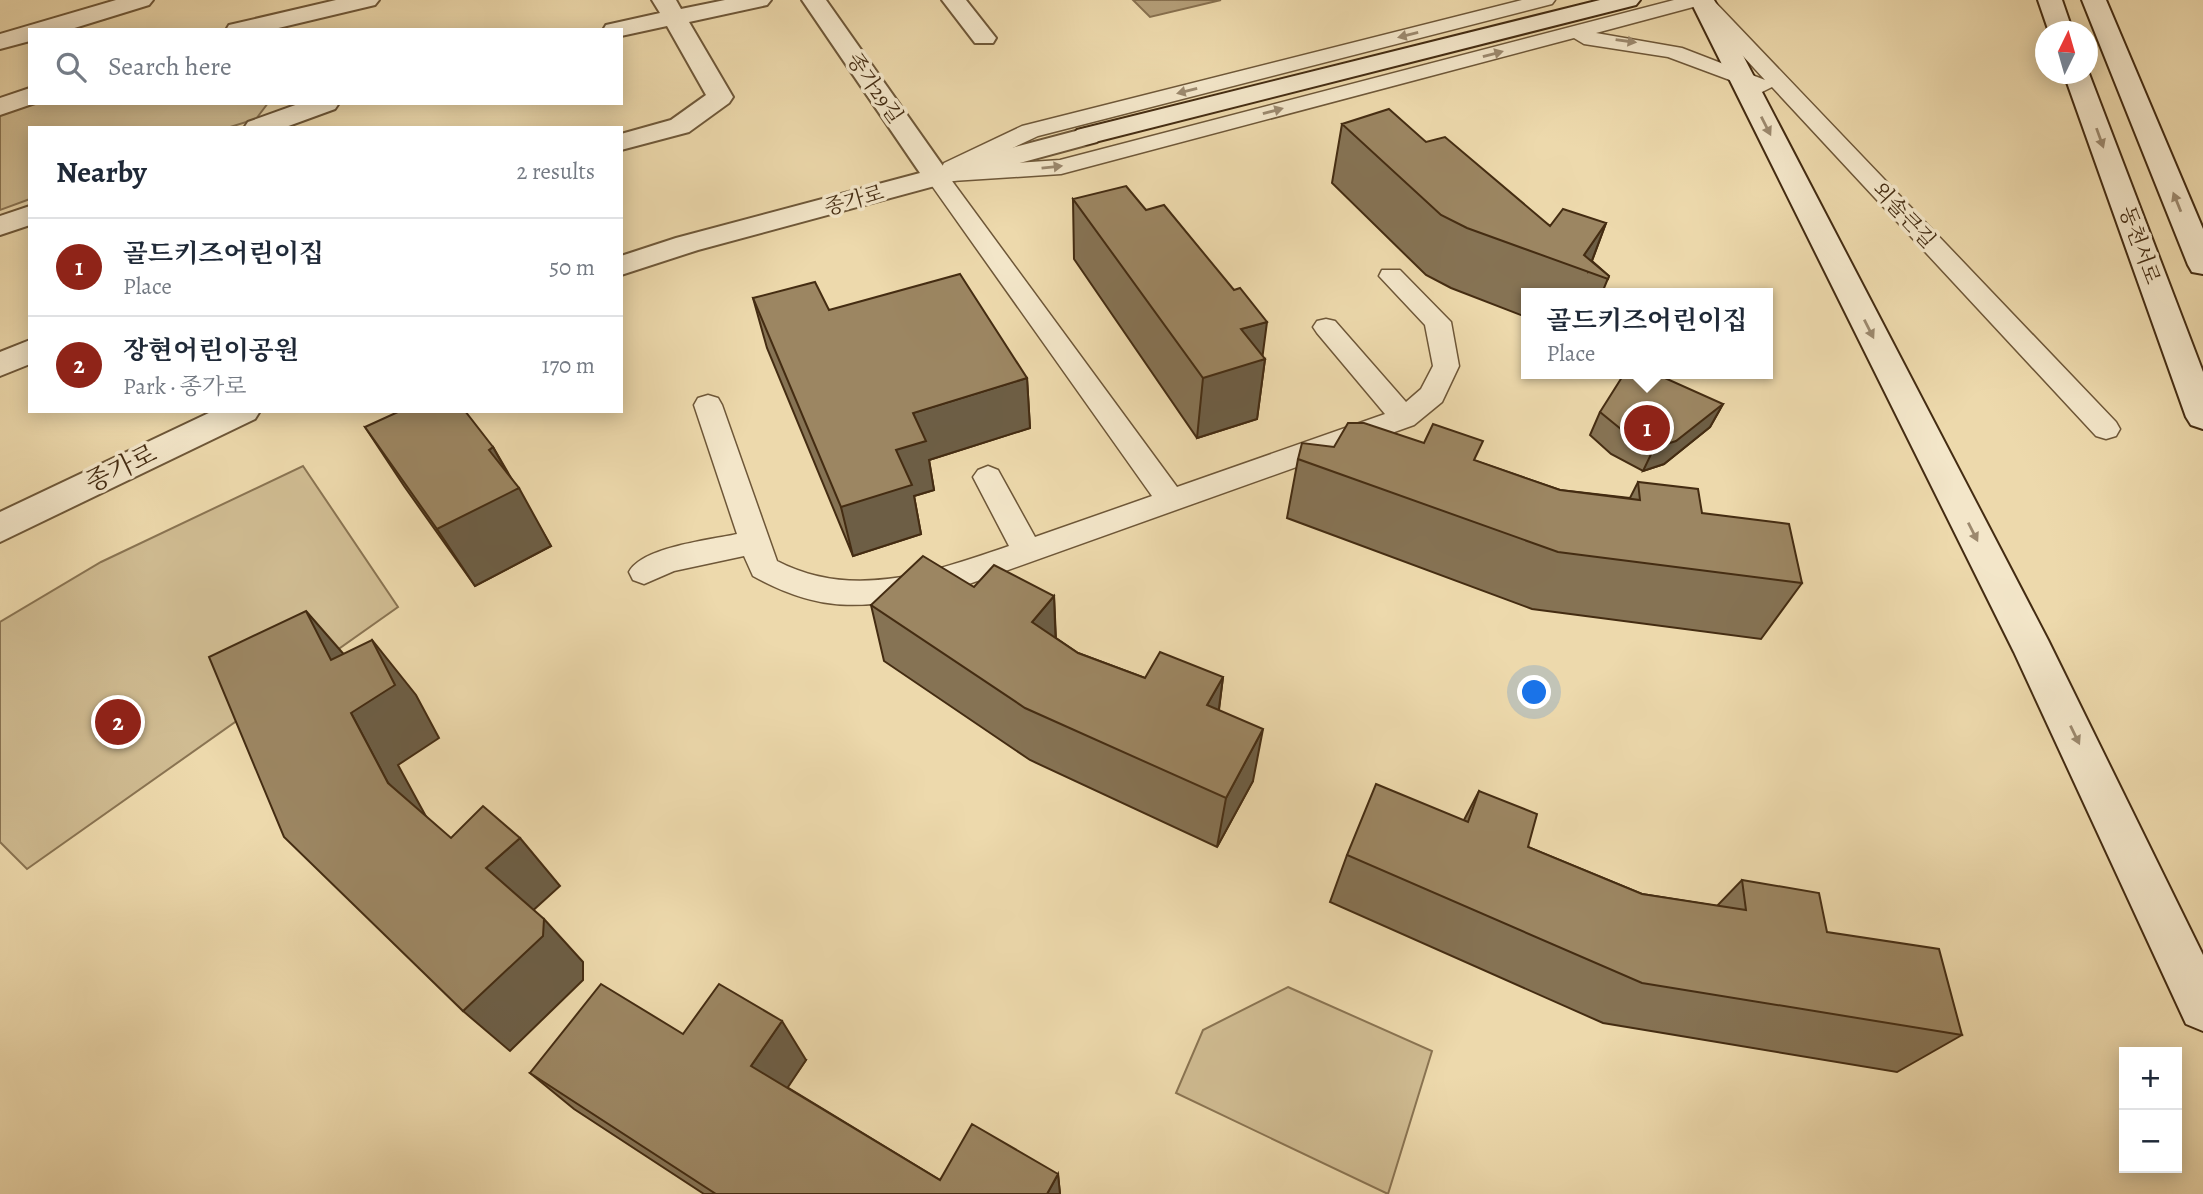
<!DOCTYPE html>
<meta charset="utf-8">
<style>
:root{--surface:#fff;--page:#f6f6f7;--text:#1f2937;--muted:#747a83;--line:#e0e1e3;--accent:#8f2418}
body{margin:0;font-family:Alegreya,"Noto Serif KR",serif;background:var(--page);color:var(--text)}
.controls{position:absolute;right:21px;bottom:21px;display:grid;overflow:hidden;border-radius:0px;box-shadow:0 4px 18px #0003}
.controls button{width:63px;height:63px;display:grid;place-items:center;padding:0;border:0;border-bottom:2px solid var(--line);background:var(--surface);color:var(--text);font:35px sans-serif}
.compass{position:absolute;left:2035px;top:21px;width:63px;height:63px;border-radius:50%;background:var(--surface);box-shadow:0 4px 18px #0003;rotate:5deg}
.you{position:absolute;left:1535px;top:693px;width:24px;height:24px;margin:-18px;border:5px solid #fff;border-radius:50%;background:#1a73e8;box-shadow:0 0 0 10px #1a73e833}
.badge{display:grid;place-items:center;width:46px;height:46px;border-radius:50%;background:var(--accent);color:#fff;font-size:23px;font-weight:700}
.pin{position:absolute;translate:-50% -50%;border:4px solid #fff;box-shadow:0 2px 7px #0006}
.popup{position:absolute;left:1521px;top:288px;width:252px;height:91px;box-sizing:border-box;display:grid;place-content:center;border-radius:0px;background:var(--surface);filter:drop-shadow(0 2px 5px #0005);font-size:23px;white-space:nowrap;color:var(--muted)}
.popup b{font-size:26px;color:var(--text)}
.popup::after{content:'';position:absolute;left:50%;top:100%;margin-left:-14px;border:14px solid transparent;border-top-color:var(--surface)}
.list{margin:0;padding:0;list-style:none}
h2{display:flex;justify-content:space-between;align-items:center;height:91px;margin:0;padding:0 28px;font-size:30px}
h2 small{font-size:23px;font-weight:400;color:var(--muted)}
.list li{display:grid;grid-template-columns:46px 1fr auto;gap:21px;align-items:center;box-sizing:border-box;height:98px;padding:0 28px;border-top:2px solid var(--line)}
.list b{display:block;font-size:26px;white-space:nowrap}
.list p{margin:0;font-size:23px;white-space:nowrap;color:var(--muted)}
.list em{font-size:23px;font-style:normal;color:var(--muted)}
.icon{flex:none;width:38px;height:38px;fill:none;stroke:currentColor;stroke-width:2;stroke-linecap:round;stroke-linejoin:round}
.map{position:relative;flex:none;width:2203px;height:1194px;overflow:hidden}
.search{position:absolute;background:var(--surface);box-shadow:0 4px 18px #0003;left:28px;top:28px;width:595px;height:77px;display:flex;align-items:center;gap:18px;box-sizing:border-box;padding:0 24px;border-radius:0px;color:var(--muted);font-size:26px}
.panel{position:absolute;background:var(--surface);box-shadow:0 4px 18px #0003;left:28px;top:126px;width:595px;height:287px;border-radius:0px}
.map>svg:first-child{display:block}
</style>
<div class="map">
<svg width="2203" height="1194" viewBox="0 0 2203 1194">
<rect width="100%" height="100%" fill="#edd9ac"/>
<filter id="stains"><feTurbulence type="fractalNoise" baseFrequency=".00286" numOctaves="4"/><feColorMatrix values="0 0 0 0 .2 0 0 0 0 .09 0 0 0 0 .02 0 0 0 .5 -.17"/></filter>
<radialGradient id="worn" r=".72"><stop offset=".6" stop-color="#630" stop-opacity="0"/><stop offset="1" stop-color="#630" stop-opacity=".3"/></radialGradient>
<path fill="#d0bc92" stroke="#8a7452" stroke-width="2" d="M 30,103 L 268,103 L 256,119 L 227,128 L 30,128 L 30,199 L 0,210 L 0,113 Z
M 303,466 L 398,607 L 27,869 L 0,842 L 0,622 L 101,562 Z
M 1288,987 L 1432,1051 L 1388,1194 L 1176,1093 L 1203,1030 Z"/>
<path fill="#b49e78" stroke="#87704f" stroke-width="2" d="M 1133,0 L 1221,0 L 1150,17 Z"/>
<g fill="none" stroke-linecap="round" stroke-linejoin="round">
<defs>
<path id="lane" d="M 1522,0 L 1555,0 L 1552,4 L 1038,136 L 974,166 L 1060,160 L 1674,0 L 1713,0 L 2116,422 L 2120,429 L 2116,436 L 2106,439 L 2096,436 L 1772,87 L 1762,92 L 1668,57 L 1584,44 L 1574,38 L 1061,174 L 952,181 L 1177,487 L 1385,414 L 1317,333 L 1313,327 L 1317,321 L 1326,319 L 1335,321 L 1406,402 L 1421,389 L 1433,366 L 1425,325 L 1379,276 L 1382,270 L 1400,270 L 1451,322 L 1459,366 L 1442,402 L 1414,425 L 938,595 C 861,607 824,615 753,576 L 744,556 L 674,571 L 644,584 L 633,580 L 629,572 C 642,547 710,540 737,534 L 694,405 L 698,398 L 708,395 L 718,398 L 722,405 L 777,561 C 854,601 932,572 1009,546 L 973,477 L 978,470 L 988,466 L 998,470 L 1035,537 L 1152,496 L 925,176 L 928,171 L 941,169 L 944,163 L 1022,126 ZM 1697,6 L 1765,80 L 1682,48 L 1596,33 Z"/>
<path id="street" d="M 116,0 L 153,0 L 149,5 L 68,30 L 30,30 L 30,41 L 0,49 L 0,34 Z
M 336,0 L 379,0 L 375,5 L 270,30 L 226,30 L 229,25 Z
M 652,0 L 676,0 L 681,9 L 725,0 L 771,0 L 767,5 L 689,22 L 733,97 L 729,103 L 689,132 L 621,150 L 621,134 L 671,120 L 706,95 L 667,26 L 621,36 L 621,30 L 603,30 L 606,25 L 660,13 Z
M 802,0 L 826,0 L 943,166 L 1087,128 L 1097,130 L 1101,136 L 1097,142 L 698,250 L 621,275 L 621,256 L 676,238 L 920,173 Z
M 942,0 L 966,0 L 996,38 L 993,43 L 975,43 Z
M 30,88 L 30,103 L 35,103 L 0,115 L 0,98 Z
M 301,103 L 339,103 L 335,109 L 283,128 L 244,128 L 248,122 Z
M 30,206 L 30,225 L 0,235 L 0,216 Z
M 30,340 L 30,364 L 0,376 L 0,352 Z
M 213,411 L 260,411 L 255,419 L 0,542 L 0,512 Z"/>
<path id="secondary" d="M 1600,0 L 1640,0 L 1636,5 L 1087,144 L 1077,142 L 1073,136 L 1077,130 Z
M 1690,0 L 1714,0 L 2048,640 L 2203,955 L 2203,1031 L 2186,1024 L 2014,652 Z
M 2038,0 L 2062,0 L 2073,32 L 2049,32 Z
M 2082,0 L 2106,0 L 2203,229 L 2203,274 L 2192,272 L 2188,265 Z
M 2088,71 L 2203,372 L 2203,429 L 2191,425 L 2186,417 L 2064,74 L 2088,74 Z"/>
</defs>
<use href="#lane" stroke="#6e5738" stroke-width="3"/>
<use href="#street" stroke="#6e5738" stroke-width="4"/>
<use href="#secondary" stroke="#442c12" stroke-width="4"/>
<use href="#lane" fill="#f3e6c9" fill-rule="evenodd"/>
<use href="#street" fill="#f3e6c9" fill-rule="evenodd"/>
<use href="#secondary" fill="#f3e6c9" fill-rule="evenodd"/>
</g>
<path fill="#867354" stroke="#442c12" stroke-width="2" d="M 1342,124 L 1426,142 L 1550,226 L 1606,223 L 1592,261 L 1609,276 L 1602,293 L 1526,293 L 1526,317 L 1451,288 L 1426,275 L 1332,183 Z
M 1073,199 L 1262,356 L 1265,359 L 1257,419 L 1197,438 L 1074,259 Z
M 753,298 L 829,310 L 1027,378 L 1030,428 L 929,460 L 934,490 L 914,496 L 921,534 L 853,556 L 767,348 Z
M 1723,404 L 1710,427 L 1664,464 L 1643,471 L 1611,454 L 1590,435 L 1600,412 Z
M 365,427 L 493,447 L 551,546 L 475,586 L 404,486 Z
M 1334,447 L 1476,461 L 1560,490 L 1630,498 L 1638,482 L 1702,513 L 1802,583 L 1761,639 L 1532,609 L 1287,518 L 1298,459 Z
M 974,587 L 1054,596 L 1056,638 L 1078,653 L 1145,678 L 1223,677 L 1219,710 L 1253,781 L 1217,847 L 1030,760 L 884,661 L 871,605 Z
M 1479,791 L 1528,847 L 1642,894 L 1717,906 L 1742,880 L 1827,932 L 1962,1035 L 1897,1072 L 1603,1023 L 1330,902 L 1347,855 L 1464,820 Z
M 683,1034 L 806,1060 L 787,1087 L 940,1180 L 1058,1174 L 1060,1194 L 704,1194 L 574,1109 L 530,1073 Z"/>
<path fill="#6d5e45" stroke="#442c12" stroke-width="2" d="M 1606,223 L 1588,271 L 1584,255 Z
M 1267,322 L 1262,360 L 1265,359 L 1257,419 L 1197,438 L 1203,378 L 1241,329 Z
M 1027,378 L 1030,428 L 929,460 L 934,490 L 914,496 L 921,534 L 853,556 L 841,507 L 896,450 L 913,413 Z
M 1723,404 L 1710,427 L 1664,464 L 1643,471 L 1654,448 Z
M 493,447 L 516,489 L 519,488 L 551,546 L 475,586 L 437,529 L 489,450 Z
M 1054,596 L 1056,652 L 1032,622 Z
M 306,611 L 354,666 L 372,640 L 416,695 L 439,738 L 398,765 L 435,833 L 388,783 L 351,713 Z
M 1223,677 L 1216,731 L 1207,705 Z
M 1263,729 L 1253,781 L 1217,847 L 1226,798 Z
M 520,838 L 560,886 L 529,914 L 486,868 Z
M 544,919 L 583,962 L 583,980 L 510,1051 L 463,1011 Z
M 782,1021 L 806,1060 L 778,1102 L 751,1066 Z
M 1058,1174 L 1060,1194 L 1047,1194 Z"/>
<path fill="#9c8662" stroke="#442c12" stroke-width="2" d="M 1389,109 L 1426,142 L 1445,137 L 1550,226 L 1563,209 L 1606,223 L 1584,255 L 1609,276 L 1608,279 L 1467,228 L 1441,215 L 1342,124 Z
M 1126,186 L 1146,210 L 1164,205 L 1234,290 L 1240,288 L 1267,322 L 1241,329 L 1265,359 L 1203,378 L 1073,199 Z
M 960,274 L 1027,378 L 913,413 L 926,441 L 896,450 L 912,485 L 841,507 L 753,298 L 815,282 L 829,310 Z
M 1624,374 L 1656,374 L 1723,404 L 1676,441 L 1654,448 L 1622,430 L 1600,412 Z
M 400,411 L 465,411 L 493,447 L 489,450 L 519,488 L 437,529 L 365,427 Z
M 1348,423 L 1364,423 L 1424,443 L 1433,424 L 1483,441 L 1474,460 L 1560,490 L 1640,500 L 1638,482 L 1698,489 L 1702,513 L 1789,524 L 1802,583 L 1558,552 L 1298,459 L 1302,443 L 1334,447 Z
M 923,556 L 974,587 L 994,565 L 1054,596 L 1032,622 L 1078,653 L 1145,678 L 1160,652 L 1223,677 L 1207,705 L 1263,729 L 1226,798 L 1025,708 L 871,605 Z
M 306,611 L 331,660 L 372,640 L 395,685 L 351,713 L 388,783 L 451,838 L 483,806 L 520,838 L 486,868 L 544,919 L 543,936 L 463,1011 L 284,837 L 209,657 Z
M 1376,784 L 1468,822 L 1479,791 L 1537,814 L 1528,847 L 1642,894 L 1746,910 L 1742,880 L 1819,893 L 1827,932 L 1939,949 L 1962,1035 L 1642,983 L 1347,855 Z
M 601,984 L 683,1034 L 719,984 L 782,1021 L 751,1066 L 940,1180 L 972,1124 L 1058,1174 L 1047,1194 L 716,1194 L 530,1073 Z"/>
<defs><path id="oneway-solid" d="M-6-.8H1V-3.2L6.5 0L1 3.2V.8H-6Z" transform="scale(1.75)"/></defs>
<g fill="#9c896e">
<use href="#oneway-solid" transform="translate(1408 35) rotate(166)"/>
<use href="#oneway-solid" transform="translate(1626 41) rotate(8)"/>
<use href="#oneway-solid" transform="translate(1493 54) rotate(-15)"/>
<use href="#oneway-solid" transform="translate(1187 91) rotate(166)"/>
<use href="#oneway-solid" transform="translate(1273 111) rotate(-15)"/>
<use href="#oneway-solid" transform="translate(1766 126) rotate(63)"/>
<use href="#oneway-solid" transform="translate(2100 138) rotate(70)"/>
<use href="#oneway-solid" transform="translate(1052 167) rotate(-6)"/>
<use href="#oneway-solid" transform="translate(2177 202) rotate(-112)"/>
<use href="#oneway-solid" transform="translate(1869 329) rotate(63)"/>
<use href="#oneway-solid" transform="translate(1973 532) rotate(63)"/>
<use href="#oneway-solid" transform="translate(2075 735) rotate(64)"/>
</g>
<g text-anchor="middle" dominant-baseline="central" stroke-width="7" stroke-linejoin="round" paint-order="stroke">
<g font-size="21" fill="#442c12" stroke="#f3e6c9">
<text transform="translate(875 88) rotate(55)">종가29길</text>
<text transform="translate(854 200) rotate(-16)">종가로</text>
<text transform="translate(1904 215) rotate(47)">외솔큰길</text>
<text transform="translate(2140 245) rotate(70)">동천서로</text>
</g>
<g font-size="26" fill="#442c12" stroke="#f3e6c9">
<text transform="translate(121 468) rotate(-26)">종가로</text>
</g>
</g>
<rect width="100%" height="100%" filter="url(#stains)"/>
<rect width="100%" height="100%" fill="url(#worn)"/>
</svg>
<div class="controls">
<button>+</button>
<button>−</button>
</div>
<svg class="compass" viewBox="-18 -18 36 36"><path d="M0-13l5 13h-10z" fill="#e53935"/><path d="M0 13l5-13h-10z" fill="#747a83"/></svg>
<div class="you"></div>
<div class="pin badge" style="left:1647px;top:428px">1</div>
<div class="popup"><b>골드키즈어린이집</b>Place</div>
<div class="pin badge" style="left:118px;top:722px">2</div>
<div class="search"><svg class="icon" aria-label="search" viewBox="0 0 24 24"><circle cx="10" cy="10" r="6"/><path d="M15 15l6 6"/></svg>Search here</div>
<section class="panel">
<h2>Nearby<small>2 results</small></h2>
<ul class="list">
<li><span class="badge">1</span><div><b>골드키즈어린이집</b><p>Place</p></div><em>50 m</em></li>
<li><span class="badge">2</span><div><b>장현어린이공원</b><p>Park · 종가로</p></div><em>170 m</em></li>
</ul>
</section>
</div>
